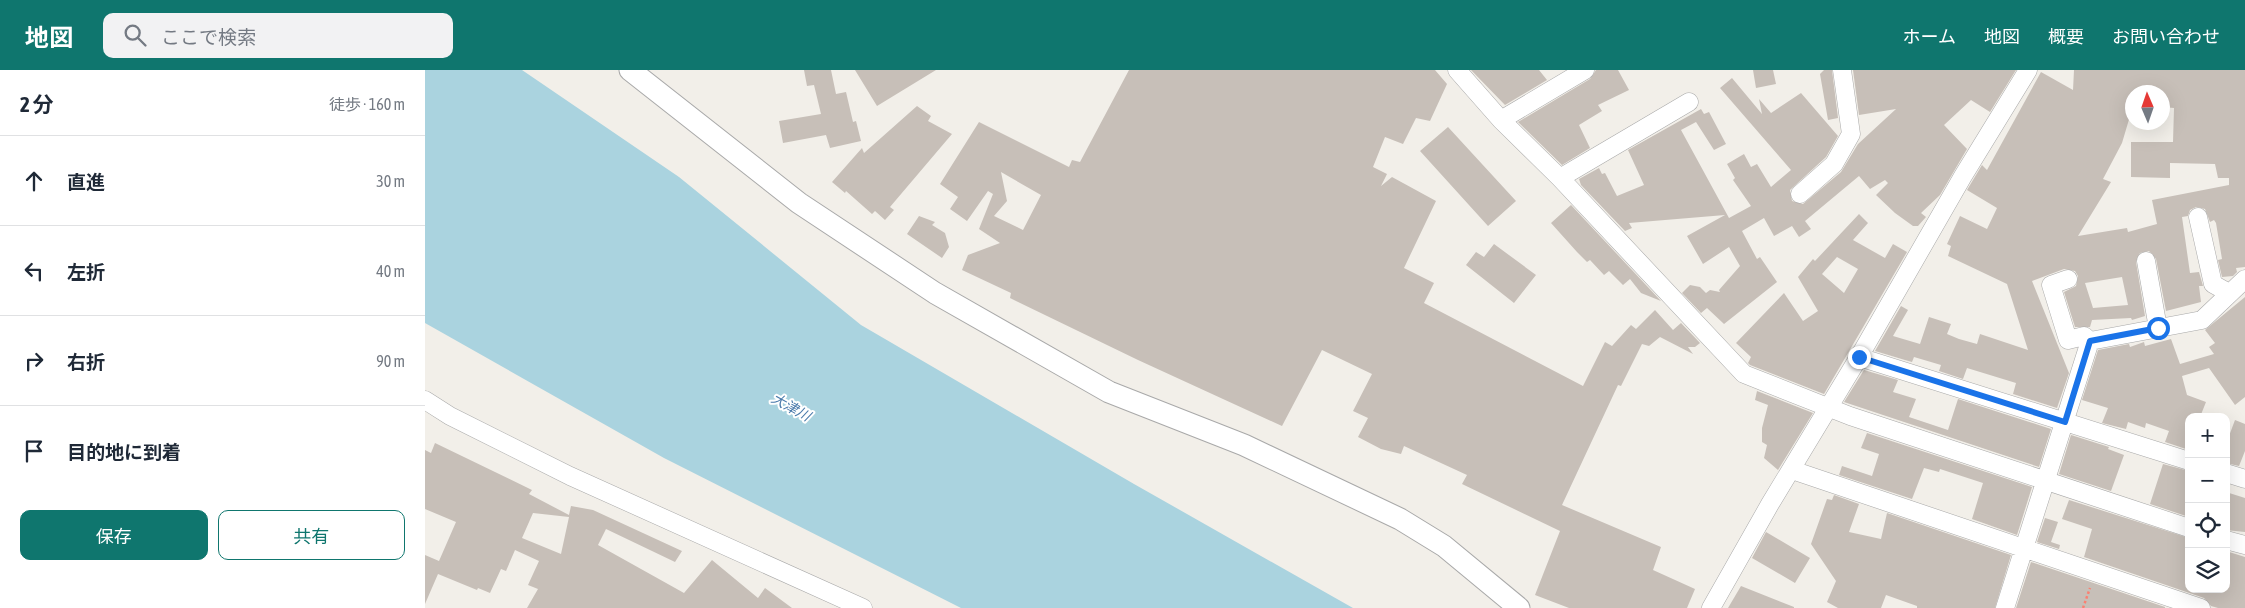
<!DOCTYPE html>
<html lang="ja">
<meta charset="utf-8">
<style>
:root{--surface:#fff;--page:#f2f2f3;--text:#1f2937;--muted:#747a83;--line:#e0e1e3;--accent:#0f766e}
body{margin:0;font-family:"Asap Condensed","Noto Sans JP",sans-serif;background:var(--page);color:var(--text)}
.controls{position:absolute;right:15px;bottom:15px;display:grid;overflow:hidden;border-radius:10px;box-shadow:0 5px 20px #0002}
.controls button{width:45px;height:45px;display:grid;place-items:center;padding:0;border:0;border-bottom:1px solid var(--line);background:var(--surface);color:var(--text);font:25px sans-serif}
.compass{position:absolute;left:1700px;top:15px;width:45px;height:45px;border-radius:50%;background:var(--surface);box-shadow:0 5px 20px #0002;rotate:358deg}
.stop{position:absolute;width:15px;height:15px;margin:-11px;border:4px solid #1a73e8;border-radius:50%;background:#fff}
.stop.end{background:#1a73e8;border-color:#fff;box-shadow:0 1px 5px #0008}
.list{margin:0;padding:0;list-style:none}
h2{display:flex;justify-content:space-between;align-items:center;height:65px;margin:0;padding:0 20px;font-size:21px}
h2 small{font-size:16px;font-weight:400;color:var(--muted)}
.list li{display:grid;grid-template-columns:32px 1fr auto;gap:15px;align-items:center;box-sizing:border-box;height:90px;padding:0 20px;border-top:1px solid var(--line)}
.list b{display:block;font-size:19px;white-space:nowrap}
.list em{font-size:16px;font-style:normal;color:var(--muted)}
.actions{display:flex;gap:10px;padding:15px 20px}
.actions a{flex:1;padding:11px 0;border:1px solid var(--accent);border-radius:10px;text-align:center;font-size:18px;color:var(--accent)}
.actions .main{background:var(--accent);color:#fff}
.icon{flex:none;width:28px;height:28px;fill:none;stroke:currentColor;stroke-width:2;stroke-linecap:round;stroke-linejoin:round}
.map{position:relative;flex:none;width:1820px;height:538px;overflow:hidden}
header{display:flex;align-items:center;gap:30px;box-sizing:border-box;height:70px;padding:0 25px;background:var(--accent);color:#fff}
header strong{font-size:24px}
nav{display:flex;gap:28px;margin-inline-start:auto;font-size:18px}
.search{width:350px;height:45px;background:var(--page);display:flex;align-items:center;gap:12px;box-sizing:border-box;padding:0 18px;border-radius:10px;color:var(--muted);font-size:19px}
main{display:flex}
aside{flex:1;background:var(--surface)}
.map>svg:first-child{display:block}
</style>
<header>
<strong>地図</strong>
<div class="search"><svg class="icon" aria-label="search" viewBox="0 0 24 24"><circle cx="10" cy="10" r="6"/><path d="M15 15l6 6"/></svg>ここで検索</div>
<nav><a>ホーム</a><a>地図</a><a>概要</a><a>お問い合わせ</a></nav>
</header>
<main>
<aside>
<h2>2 分<small>徒歩 · 160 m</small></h2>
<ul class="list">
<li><svg class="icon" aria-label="ahead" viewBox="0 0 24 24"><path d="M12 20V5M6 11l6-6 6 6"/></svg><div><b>直進</b></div><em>30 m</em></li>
<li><svg class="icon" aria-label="left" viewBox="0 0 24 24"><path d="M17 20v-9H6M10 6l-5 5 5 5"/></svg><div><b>左折</b></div><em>40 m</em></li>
<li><svg class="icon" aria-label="right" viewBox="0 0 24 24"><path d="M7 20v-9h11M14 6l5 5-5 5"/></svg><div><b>右折</b></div><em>90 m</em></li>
<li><svg class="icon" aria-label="arrive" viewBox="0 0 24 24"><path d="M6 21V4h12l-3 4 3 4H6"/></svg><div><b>目的地に到着</b></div></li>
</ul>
<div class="actions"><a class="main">保存</a><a>共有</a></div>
</aside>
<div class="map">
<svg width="1820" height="538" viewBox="0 0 1820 538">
<rect width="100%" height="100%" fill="#f2efe9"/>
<path fill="#aad3df" d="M 0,0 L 97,0 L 254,107 L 436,255 L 709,414 L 928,538 L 536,538 L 239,388 L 0,253 Z"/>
<path fill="#c7bfb8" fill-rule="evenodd" d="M 379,0 L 406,0 L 411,24 L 421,22 L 428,52 L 431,51 L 436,71 L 405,78 L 401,65 L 358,73 L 354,51 L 396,44 L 389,15 L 382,16 Z
M 430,0 L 511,0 L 452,36 Z
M 704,0 L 1010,0 L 1022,14 L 1005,51 L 991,48 L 978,74 L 960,67 L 948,97 L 962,104 L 956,116 L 967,107 L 1011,131 L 979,198 L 1009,213 L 999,233 L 1158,316 L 1180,272 L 1187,276 L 1206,255 L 1211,259 L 1230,240 L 1248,260 L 1256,253 L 1275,273 L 1270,277 L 1263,277 L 1268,284 L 1235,267 L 1224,276 L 1217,274 L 1196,316 L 1193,315 L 1137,435 L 1236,477 L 1228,500 L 1270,519 L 1262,538 L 1144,538 L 1110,525 L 1135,461 L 1037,414 L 1042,405 L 979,376 L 976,384 L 956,379 L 933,367 L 943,348 L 928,341 L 947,304 L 897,280 L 857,356 L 713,290 L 585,228 L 586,223 L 537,200 L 543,185 L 575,173 L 554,159 L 568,124 L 563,121 L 542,151 L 525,139 L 533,127 L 515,114 L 554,52 L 644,97 L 647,90 L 655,92 ZM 576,102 L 616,125 L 598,160 L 569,146 L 582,131 Z
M 1046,0 L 1114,0 L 1122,10 L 1080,35 Z
M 1171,0 L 1193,0 L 1204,20 L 1173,35 L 1177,41 L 1154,55 L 1165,78 L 1137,95 L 1093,52 L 1165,9 Z
M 1328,0 L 1348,0 L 1351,14 L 1331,18 Z
M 1399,0 L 1407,0 L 1413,48 L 1403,50 L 1395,4 Z
M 1428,0 L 1591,0 L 1565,42 L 1546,30 L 1519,55 L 1542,79 L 1515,125 L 1496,143 L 1501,147 L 1493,156 L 1488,156 L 1470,143 L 1451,125 L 1463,113 L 1460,110 L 1445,119 L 1434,106 L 1380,151 L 1386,159 L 1374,167 L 1367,156 L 1349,166 L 1339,148 L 1317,161 L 1332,189 L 1335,187 L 1352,212 L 1299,254 L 1282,238 L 1276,243 L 1257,223 L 1265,215 L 1275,217 L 1281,223 L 1285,220 L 1295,222 L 1294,220 L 1315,196 L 1304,177 L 1278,194 L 1262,166 L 1300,145 L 1204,153 L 1207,158 L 1200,161 L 1156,115 L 1154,109 L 1174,98 L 1177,104 L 1180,103 L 1192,126 L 1219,115 L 1203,80 L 1276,39 L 1279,44 L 1284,42 L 1301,74 L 1289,80 L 1271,52 L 1256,60 L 1304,148 L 1326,136 L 1308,110 L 1310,108 L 1302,94 L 1319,84 L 1326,97 L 1332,94 L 1346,117 L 1366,100 L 1295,18 L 1307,8 L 1337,44 L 1334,29 L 1346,43 L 1376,23 L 1413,66 L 1401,87 L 1365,120 L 1367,131 L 1378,134 L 1416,102 L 1433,74 L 1471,39 L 1434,45 Z
M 1649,0 L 1820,0 L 1820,197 L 1811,198 L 1812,202 L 1808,206 L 1797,207 L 1793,190 L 1797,189 L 1791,153 L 1789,150 L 1785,152 L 1780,139 L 1771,137 L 1765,140 L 1763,146 L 1757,147 L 1765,203 L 1774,202 L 1778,216 L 1774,216 L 1776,232 L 1741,241 L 1731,189 L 1724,181 L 1715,183 L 1711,192 L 1720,246 L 1707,250 L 1706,248 L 1667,250 L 1665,257 L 1650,257 L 1639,222 L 1651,216 L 1653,206 L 1650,201 L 1639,199 L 1607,211 L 1644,303 L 1632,338 L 1588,324 L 1591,313 L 1542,298 L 1538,309 L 1514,301 L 1516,295 L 1489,287 L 1487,292 L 1480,290 L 1450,281 L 1476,236 L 1483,240 L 1468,266 L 1495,274 L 1504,247 L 1526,254 L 1522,264 L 1534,269 L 1552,274 L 1555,264 L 1603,280 L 1582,214 L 1523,186 L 1526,176 L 1522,174 L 1535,146 L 1562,159 L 1572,138 L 1542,120 L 1557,95 L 1562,100 L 1616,2 L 1648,20 ZM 1708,22 L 1738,22 L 1738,37 L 1749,38 L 1748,72 L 1706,72 L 1706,107 L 1745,108 L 1745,93 L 1790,94 L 1793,108 L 1804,108 L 1804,115 L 1727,130 L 1732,154 L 1703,162 L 1702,158 L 1653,166 L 1686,112 L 1678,109 L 1697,73 L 1708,36 ZM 1697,207 L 1703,235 L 1668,238 L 1660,213 Z
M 492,36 L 506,46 L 503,51 L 527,64 L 465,137 L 469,140 L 460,150 L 450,141 L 447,144 L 421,121 L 420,123 L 407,112 L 437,78 L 439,83 Z
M 1023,57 L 1091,131 L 1063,156 L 995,81 Z
M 1146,135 L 1236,231 L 1216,223 L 1205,209 L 1198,215 L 1184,201 L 1179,205 L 1165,190 L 1162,192 L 1152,182 L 1126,153 Z
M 1434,144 L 1443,153 L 1428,170 L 1460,188 L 1468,174 L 1482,182 L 1399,324 L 1325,295 L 1323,293 L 1326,287 L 1311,273 L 1359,223 L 1378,251 L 1393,241 L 1373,207 L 1388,189 L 1390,191 ZM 1412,187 L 1433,199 L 1419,223 L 1397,204 Z
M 494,146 L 510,152 L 507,155 L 520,163 L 524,177 L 517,188 L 482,164 Z
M 1069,174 L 1111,205 L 1089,233 L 1041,195 L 1051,182 L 1059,187 Z
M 1820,227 L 1820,327 L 1810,335 L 1784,298 L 1757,306 L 1762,325 L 1781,332 L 1775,347 L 1764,347 L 1764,380 L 1740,372 L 1744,361 L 1721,353 L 1720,358 L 1703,352 L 1701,359 L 1677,353 L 1683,338 L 1657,330 L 1673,280 L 1704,274 L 1705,277 L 1719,272 L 1720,276 L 1746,269 L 1755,294 L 1789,284 L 1784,277 L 1790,273 L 1780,260 Z
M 1439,300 L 1473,310 L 1468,322 L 1491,329 L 1484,347 L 1523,360 L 1533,329 L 1626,359 L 1614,397 L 1419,332 Z
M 1332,321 L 1388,343 L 1353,400 L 1339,388 L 1342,375 L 1337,372 L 1337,358 L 1343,335 L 1330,330 Z
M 1810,350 L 1820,354 L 1820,381 L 1814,396 L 1801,393 L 1801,374 Z
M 1442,363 L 1607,417 L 1592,465 L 1547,449 L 1558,413 L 1515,399 L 1514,402 L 1499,398 L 1487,429 L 1414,405 L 1417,396 L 1447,406 L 1454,384 L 1436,378 Z
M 1646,365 L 1684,377 L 1683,379 L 1699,385 L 1686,421 L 1634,404 Z
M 10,373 L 107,420 L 104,424 L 144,445 L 146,436 L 168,440 L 257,481 L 250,492 L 181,459 L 173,475 L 259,523 L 287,490 L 333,528 L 340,518 L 367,538 L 102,538 L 113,519 L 103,515 L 114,491 L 90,480 L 81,501 L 76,499 L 65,523 L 53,518 L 52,520 L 13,504 L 0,534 L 0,485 L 14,491 L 31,452 L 0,439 L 0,380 L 6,383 ZM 108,443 L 144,447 L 136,484 L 97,468 Z
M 1738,394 L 1764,401 L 1764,447 L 1725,434 Z
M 1801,422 L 1820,428 L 1820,462 L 1801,460 Z
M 1409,425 L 1434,434 L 1424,462 L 1456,469 L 1462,443 L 1586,485 L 1570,538 L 1492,538 L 1492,536 L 1461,525 L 1456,538 L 1413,538 L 1402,532 L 1411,511 L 1386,474 L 1402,429 L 1407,430 Z
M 1644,430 L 1764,468 L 1764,519 L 1801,519 L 1801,481 L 1820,487 L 1820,538 L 1793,538 L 1786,536 L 1779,528 L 1659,487 L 1667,459 L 1637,449 Z
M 1620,448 L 1633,452 L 1626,472 L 1635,475 L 1634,479 L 1612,472 Z
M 1341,462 L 1385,488 L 1370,513 L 1327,488 Z
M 1606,492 L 1740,537 L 1740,538 L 1591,538 Z
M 1316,516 L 1369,537 L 1369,538 L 1303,538 Z"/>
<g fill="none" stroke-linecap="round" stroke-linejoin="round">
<defs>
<path id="minor" d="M 1032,0 L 1076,50 L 1135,108 L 1319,304 L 1425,346 L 1764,458
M 1076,50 L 1160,0
M 1135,108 L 1264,32
M 1375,124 L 1409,94 L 1426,64 L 1417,0
M 1773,147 L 1788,214 L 1804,223
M 1721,191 L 1733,258
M 1643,209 L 1626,215 L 1643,270 L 1659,266 L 1665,271
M 1434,287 L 1764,391
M 0,330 L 25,346 L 145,406 L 438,538
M 1367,400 L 1776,538
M 1801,403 L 1820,409
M 1801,470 L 1820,475
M 1286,538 L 1345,434 L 1434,287 L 1538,106 L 1603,0
M 1580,538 L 1665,271 L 1777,250 L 1820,209"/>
<path id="tertiary" d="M 205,0 L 374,133 L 510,223 L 684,322 L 819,375 L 975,449 L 1019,476 L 1094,538"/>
</defs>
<use href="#minor" stroke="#a9a9a9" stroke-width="19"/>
<use href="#tertiary" stroke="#a9a9a9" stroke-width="23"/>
<path stroke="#fa8072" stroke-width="2.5" stroke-dasharray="2.5 2.5" stroke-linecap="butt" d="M 1658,538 L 1665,518"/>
<use href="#minor" stroke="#fff" stroke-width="18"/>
<use href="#tertiary" stroke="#fff" stroke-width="21"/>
</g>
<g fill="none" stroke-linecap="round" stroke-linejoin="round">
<path stroke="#1a73e8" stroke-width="6" d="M 1434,287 L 1640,352 L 1665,271 L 1733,258"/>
</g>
<g text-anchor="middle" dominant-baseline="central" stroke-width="4" stroke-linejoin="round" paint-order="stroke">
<g font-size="14" font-style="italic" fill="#4a7aab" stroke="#fff">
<text transform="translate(366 337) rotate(29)">大津川</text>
</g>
</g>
</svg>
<div class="controls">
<button>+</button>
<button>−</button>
<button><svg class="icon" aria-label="locate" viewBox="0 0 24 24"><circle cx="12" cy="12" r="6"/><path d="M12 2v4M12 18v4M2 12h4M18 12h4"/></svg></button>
<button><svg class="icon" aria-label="layers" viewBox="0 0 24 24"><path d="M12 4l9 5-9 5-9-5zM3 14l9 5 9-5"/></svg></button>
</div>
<svg class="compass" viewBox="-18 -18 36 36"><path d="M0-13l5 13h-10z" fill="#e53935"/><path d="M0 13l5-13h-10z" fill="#747a83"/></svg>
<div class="stop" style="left:1733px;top:258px"></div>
<div class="stop end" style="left:1434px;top:287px"></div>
</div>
</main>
